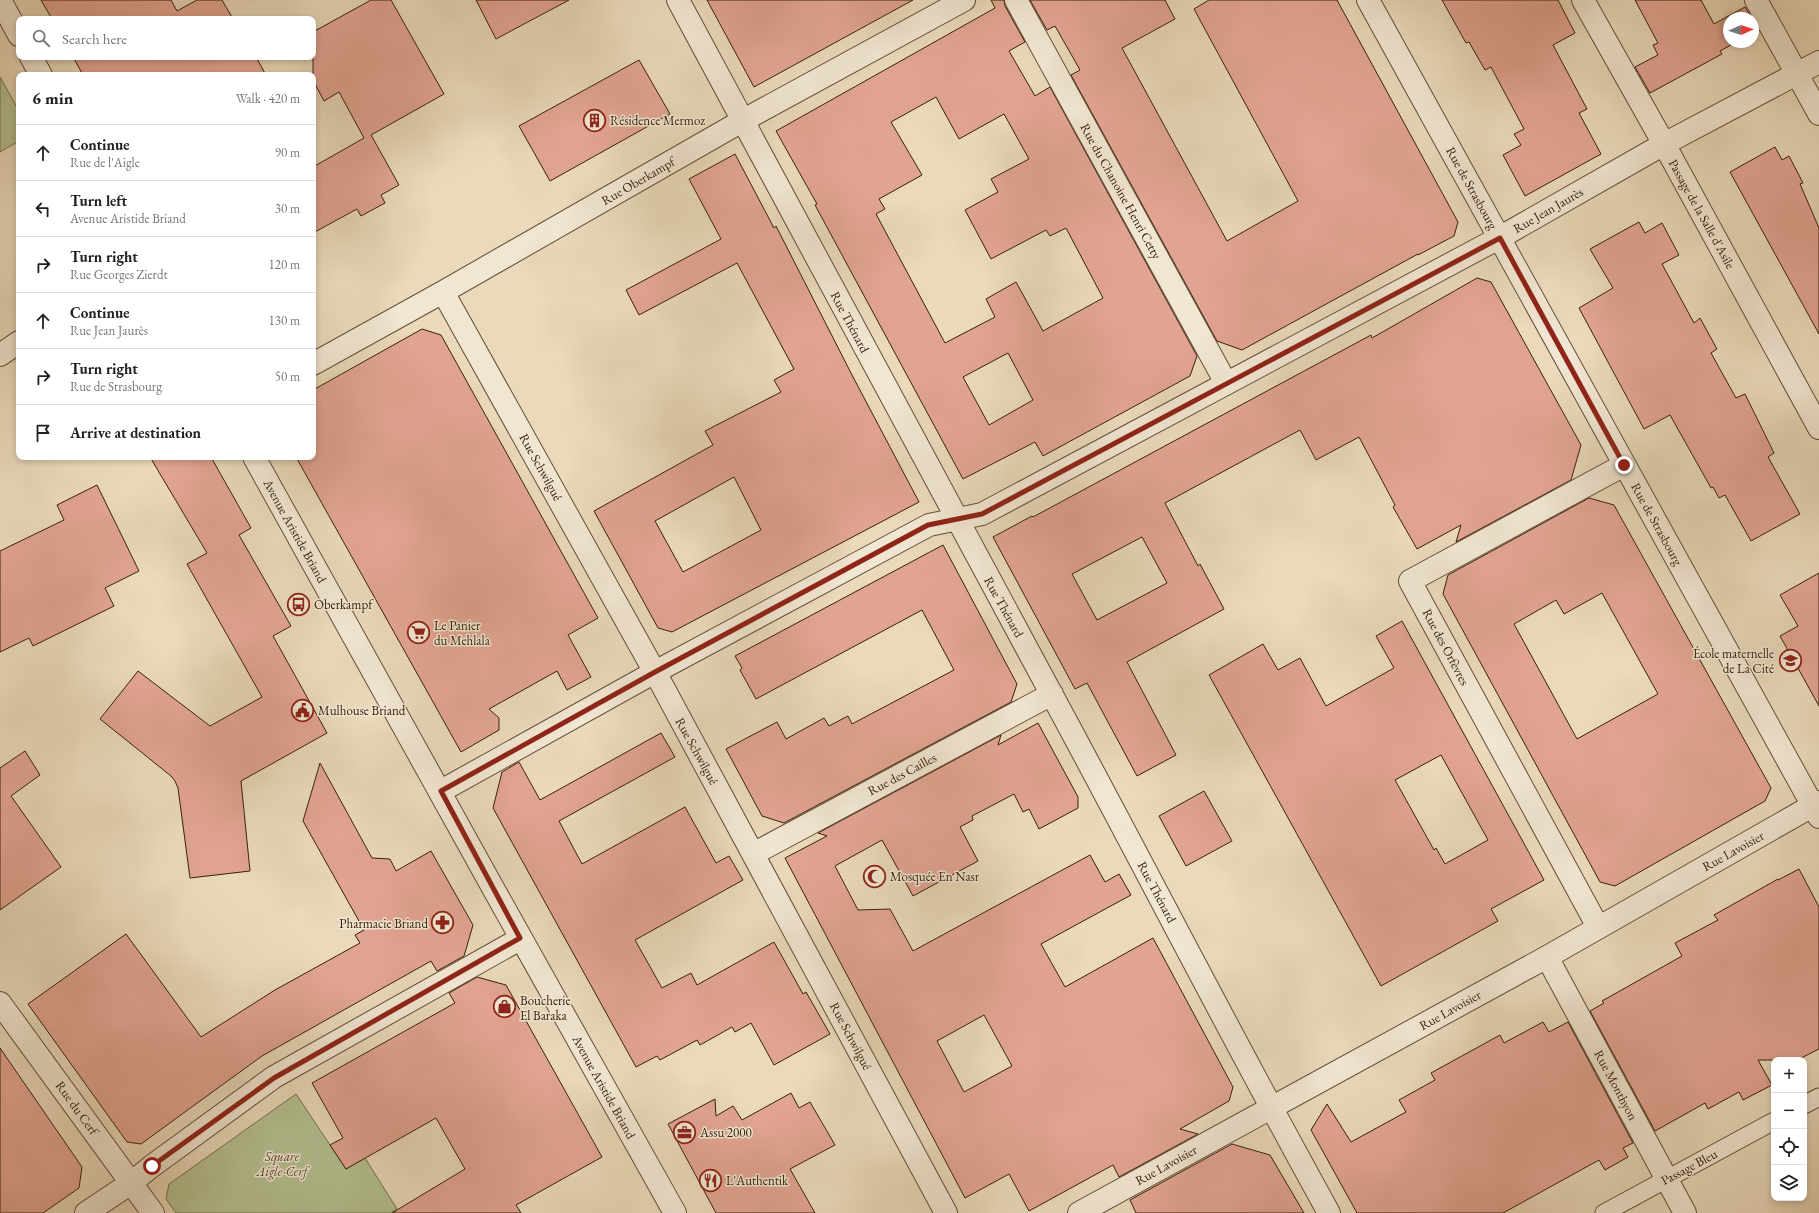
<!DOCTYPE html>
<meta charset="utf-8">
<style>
:root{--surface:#fff;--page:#f6f6f6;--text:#222;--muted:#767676;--line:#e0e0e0}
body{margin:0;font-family:"EB Garamond",serif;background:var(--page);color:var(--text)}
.controls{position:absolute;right:12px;bottom:12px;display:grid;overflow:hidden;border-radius:8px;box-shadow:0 2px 6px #0003}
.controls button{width:36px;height:36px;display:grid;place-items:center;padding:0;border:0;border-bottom:1px solid var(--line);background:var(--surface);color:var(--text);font:20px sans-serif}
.compass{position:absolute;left:1723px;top:12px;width:36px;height:36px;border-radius:50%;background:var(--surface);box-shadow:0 2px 6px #0003;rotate:87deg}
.stop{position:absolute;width:12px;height:12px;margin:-9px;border:3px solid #8f2418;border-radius:50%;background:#fff}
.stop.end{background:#8f2418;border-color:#fff;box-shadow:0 1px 4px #0008}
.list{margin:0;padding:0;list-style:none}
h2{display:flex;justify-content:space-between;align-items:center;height:52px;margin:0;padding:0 16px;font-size:17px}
h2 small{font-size:13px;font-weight:400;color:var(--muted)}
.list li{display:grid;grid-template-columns:26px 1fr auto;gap:12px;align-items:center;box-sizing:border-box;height:56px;padding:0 16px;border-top:1px solid var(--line)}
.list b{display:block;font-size:15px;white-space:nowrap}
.list p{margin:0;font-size:13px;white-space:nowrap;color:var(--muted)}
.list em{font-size:13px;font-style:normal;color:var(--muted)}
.icon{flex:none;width:22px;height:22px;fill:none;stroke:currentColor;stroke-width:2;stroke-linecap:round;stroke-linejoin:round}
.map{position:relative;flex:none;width:1819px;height:1213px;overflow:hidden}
.search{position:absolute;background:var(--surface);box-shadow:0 2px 6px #0003;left:16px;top:16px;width:300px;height:44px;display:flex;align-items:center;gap:10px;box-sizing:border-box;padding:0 14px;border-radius:8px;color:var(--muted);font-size:15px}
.panel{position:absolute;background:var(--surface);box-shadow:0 2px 6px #0003;left:16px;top:72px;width:300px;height:388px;border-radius:8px}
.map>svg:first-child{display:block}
</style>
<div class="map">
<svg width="1819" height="1213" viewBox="0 0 1819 1213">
<rect width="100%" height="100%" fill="#ead9ba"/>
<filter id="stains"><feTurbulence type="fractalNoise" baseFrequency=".005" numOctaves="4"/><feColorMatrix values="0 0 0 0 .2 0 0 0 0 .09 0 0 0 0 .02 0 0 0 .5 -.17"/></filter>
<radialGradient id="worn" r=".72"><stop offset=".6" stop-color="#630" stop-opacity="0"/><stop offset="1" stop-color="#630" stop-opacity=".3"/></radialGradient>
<path fill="#b4c092" stroke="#75704e" d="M 0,77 L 19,111 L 19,141 L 0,152 Z
M 296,1094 L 346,1169 L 365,1158 L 397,1209 L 390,1213 L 176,1213 L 166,1199 L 169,1184 Z"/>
<path fill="#e2a492" stroke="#36200b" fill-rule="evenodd" d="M 41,0 L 171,0 L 177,11 L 197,0 L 222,0 L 233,19 L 52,19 Z
M 371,0 L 391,0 L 444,94 L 371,135 L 399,185 L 381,195 L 385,203 L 361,216 L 357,209 L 313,233 L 313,167 L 364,138 L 339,92 L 324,101 L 313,80 L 313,32 Z
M 476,0 L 569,0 L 496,39 Z
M 707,0 L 913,0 L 754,87 Z
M 991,0 L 1004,0 L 1005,6 L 1025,42 L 1009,51 L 1035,96 L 1050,87 L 1197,356 L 1190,376 L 1043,456 L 1035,442 L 963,479 L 815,205 L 817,204 L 776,131 L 995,8 ZM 936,97 L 959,139 L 1004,114 L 1029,159 L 991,179 L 998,192 L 965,210 L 991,259 L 1046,230 L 1050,236 L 1066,228 L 1103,298 L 1043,331 L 1016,282 L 986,299 L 995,317 L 945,343 L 876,214 L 885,209 L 879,199 L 922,175 L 891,122 ZM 1008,353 L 1033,400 L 989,425 L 963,377 Z
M 1030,0 L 1165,0 L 1175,19 L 1122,48 L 1227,241 L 1298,201 L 1194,9 L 1209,0 L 1337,0 L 1458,222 L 1454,236 L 1418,255 L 1418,254 L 1242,350 L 1217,341 L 1071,75 L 1080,70 L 1055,26 L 1047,30 Z
M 1442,0 L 1558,0 L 1575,33 L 1553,45 L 1587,109 L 1579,113 L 1601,154 L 1525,196 L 1503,155 L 1521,145 L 1514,134 L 1524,129 L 1491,67 L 1485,70 L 1469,42 L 1466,43 Z
M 1635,0 L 1701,0 L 1714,24 L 1745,7 L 1752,18 L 1729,18 L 1729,42 L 1736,42 L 1720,51 L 1722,54 L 1650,93 L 1635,67 L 1658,55 L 1653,45 L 1658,43 Z
M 73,57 L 256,57 L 266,75 L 83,75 Z
M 639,60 L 670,114 L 550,181 L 519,126 Z
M 1775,147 L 1782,160 L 1789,156 L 1803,183 L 1800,184 L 1819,228 L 1819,334 L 1730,172 Z
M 735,154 L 774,228 L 776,226 L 852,375 L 919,502 L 672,632 L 658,628 L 594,511 L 713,445 L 705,431 L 781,392 L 774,380 L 794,369 L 737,263 L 639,315 L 626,290 L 721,239 L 689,179 ZM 734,477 L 761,530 L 683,572 L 655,521 Z
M 1639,222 L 1645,233 L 1662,223 L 1679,255 L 1662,264 L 1694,323 L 1700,318 L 1717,349 L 1711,353 L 1736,398 L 1745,394 L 1774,453 L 1768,457 L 1800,514 L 1751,541 L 1725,495 L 1719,498 L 1713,487 L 1711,488 L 1670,415 L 1644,429 L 1579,308 L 1613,288 L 1590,249 Z
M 1477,278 L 1491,282 L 1581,445 L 1571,480 L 1456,542 L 1461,525 L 1417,549 L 1393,507 L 1395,505 L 1359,437 L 1316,460 L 1300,430 L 1165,503 L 1198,566 L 1200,564 L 1224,609 L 1127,662 L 1176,755 L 1137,776 L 1087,683 L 1075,689 L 993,537 L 1032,516 L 1033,517 L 1371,335 L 1372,338 ZM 1142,537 L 1167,583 L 1097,620 L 1072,574 Z
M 422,329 L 441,335 L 598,618 L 568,635 L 591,677 L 567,690 L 557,671 L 489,709 L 499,718 L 499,730 L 461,752 L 296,457 L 313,457 L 313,390 Z
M 150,457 L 211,457 L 251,528 L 239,535 L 291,626 L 273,636 L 327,733 L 241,781 L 250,871 L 190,878 L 178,788 L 175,781 L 171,776 L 100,719 L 138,671 L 210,726 L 262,697 L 187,564 L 207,553 Z
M 97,485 L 139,571 L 105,588 L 114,606 L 33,646 L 29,638 L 0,652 L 0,551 L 64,520 L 57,505 Z
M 1589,498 L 1614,505 L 1771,788 L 1765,801 L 1615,886 L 1600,882 L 1443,594 L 1448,575 ZM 1602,593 L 1658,694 L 1577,739 L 1514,624 L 1556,600 L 1564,614 Z
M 943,545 L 1017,684 L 1011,702 L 784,823 L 762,816 L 726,749 L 777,722 L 786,739 L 824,718 L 829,726 L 848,716 L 852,724 L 954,670 L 922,610 L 756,699 L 740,670 L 742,668 L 735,656 Z
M 1819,573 L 1819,706 L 1780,636 L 1798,626 L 1780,595 Z
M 1402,621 L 1544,880 L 1491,909 L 1498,921 L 1381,986 L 1209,675 L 1263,644 L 1278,670 L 1300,658 L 1326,706 L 1394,668 L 1376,636 ZM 1441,755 L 1488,840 L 1445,864 L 1436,848 L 1434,850 L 1395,780 Z
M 1038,723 L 1078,797 L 1078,808 L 1039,829 L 1029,809 L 1023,812 L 1014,794 L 972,816 L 973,820 L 960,827 L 978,861 L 913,896 L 882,840 L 835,866 L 858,910 L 890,909 L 913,951 L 1090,855 L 1105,882 L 1119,874 L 1131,895 L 1041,944 L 1065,987 L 1153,938 L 1233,1087 L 1229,1101 L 1180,1129 L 1198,1134 L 1119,1177 L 1113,1165 L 1029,1211 L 1009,1174 L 965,1198 L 785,858 L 827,836 L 818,833 L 1001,735 L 998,745 ZM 984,1015 L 1012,1066 L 964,1092 L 937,1041 Z
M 661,733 L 675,757 L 559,821 L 582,864 L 685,807 L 716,863 L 729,856 L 743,880 L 635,940 L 662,988 L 691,973 L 697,985 L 774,942 L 803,994 L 806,992 L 830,1034 L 774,1065 L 751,1023 L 735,1032 L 732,1027 L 700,1045 L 697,1040 L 660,1060 L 657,1056 L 636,1067 L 493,808 L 502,772 L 519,762 L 540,800 Z
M 25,751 L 40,775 L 11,796 L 61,867 L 0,910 L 0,768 Z
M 320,763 L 372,858 L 390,859 L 396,871 L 431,851 L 473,925 L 464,956 L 437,971 L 431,961 L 262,1056 L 141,1144 L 127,1142 L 28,1004 L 126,934 L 201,1037 L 275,990 L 360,943 L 355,935 L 364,930 L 303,821 Z
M 1204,791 L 1232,841 L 1186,866 L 1159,816 Z
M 1799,869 L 1819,907 L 1819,1049 L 1797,1060 L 1758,1060 L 1772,1085 L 1743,1100 L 1739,1092 L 1708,1109 L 1705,1103 L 1655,1131 L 1590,1011 L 1604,1003 L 1602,1001 L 1682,956 L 1675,943 L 1718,920 L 1714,915 L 1778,879 L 1778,880 Z
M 477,977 L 506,985 L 602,1157 L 516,1205 L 521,1213 L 392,1213 L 465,1169 L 436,1118 L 346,1169 L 330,1145 L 343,1138 L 312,1083 L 455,1003 L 449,993 Z
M 1543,1022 L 1549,1032 L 1568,1022 L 1633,1143 L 1623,1148 L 1628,1157 L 1605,1170 L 1599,1160 L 1503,1213 L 1357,1213 L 1311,1130 L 1327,1104 L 1351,1142 L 1406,1112 L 1399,1100 L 1435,1080 L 1431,1073 L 1500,1035 L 1504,1043 Z
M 0,1048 L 82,1167 L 79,1188 L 43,1213 L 0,1213 Z
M 791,1093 L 799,1108 L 810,1102 L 835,1145 L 790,1169 L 815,1213 L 716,1213 L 668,1124 L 715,1099 L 716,1116 L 733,1106 L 742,1120 Z
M 1232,1144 L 1270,1155 L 1304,1213 L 1136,1213 L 1130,1200 Z"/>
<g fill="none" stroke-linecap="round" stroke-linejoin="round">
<defs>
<path id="lane" d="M 1804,1105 L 1819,1097
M 1604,1213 L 1774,1121"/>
<path id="street" d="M 0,0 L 19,35
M 678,0 C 801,232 927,463 1052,695 C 1145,867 1234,1042 1329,1213
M 1016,0 L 1226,383
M 1368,0 L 1819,817
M 1583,0 L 1664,144 L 1819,428
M 1756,0 L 1819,114
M 31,57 L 41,75
M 443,292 L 662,685 L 946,1213
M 0,355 L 19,342
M 313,364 L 443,292 L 742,121 L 964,0
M 254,457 C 394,709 533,962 675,1213
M 441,791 L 655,672 L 929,525 L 982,514 L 1499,238 L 1664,144 L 1819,62
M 753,854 L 1052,694
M 1598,927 L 1410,581 L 1624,465
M 1547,957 L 1685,1213
M 0,1003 L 153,1213
M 86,1213 L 131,1183 L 152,1166 L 274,1077 L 520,939
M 1079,1213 L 1547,957 L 1819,802"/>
</defs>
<use href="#lane" stroke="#634e37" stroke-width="19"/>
<use href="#street" stroke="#634e37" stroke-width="24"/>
<use href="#lane" stroke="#f1e6d2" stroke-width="17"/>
<use href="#street" stroke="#f1e6d2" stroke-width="22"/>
</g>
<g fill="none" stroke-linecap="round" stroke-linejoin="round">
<path stroke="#8f2418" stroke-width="5" d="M 152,1166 L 274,1078 L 520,938 L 441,791 L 655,672 L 928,525 L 982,514 L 1500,238 L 1624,465"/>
</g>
<defs>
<symbol id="building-ring" viewBox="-11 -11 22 22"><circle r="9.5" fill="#f1e6d2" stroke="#8f2418" stroke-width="1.5"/><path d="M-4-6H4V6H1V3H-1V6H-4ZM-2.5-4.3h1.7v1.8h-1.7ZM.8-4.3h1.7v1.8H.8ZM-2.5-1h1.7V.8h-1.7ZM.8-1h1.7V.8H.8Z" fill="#8f2418"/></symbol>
<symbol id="bus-ring" viewBox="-11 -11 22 22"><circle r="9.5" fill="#f1e6d2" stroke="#8f2418" stroke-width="1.5"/><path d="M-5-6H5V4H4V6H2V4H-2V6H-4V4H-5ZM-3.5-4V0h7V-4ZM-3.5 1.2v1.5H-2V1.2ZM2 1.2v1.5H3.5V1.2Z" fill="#8f2418"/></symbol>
<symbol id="supermarket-ring" viewBox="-11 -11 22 22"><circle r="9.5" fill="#f1e6d2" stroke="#8f2418" stroke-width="1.5"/><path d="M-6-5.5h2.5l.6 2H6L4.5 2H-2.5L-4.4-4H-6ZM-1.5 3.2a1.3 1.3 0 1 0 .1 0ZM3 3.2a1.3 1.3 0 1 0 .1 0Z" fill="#8f2418"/></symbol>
<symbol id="school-ring" viewBox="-11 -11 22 22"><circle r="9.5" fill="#f1e6d2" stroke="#8f2418" stroke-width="1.5"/><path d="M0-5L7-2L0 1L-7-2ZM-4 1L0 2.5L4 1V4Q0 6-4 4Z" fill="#8f2418"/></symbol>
<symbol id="civic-ring" viewBox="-11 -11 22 22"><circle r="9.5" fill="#f1e6d2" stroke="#8f2418" stroke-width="1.5"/><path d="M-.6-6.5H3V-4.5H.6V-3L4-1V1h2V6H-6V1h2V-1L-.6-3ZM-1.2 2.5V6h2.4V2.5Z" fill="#8f2418"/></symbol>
<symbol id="mosque-ring" viewBox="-11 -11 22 22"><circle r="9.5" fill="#f1e6d2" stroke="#8f2418" stroke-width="1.5"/><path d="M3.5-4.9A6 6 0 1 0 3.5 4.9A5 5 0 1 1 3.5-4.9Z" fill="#8f2418"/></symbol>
<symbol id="pharmacy-ring" viewBox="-11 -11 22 22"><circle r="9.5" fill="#f1e6d2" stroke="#8f2418" stroke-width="1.5"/><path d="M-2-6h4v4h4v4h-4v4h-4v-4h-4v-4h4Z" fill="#8f2418"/></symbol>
<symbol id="shop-ring" viewBox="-11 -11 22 22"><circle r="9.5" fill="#f1e6d2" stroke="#8f2418" stroke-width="1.5"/><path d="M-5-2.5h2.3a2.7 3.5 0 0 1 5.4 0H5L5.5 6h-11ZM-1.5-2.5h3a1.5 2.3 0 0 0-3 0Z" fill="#8f2418"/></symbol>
<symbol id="office-ring" viewBox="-11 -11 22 22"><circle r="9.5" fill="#f1e6d2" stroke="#8f2418" stroke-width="1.5"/><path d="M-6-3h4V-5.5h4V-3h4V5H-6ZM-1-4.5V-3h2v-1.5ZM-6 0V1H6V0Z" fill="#8f2418"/></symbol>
<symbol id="restaurant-ring" viewBox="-11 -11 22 22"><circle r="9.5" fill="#f1e6d2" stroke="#8f2418" stroke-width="1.5"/><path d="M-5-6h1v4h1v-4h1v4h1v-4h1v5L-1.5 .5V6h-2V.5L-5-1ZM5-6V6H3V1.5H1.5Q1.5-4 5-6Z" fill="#8f2418"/></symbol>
</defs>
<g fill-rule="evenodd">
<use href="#building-ring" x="582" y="108" width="25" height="25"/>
<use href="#bus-ring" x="286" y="592" width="25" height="25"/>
<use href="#supermarket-ring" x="406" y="620" width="25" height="25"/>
<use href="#school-ring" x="1778" y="648" width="25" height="25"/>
<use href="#civic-ring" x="290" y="698" width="25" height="25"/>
<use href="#mosque-ring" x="862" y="864" width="25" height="25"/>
<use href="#pharmacy-ring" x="430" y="910" width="25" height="25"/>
<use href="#shop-ring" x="492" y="994" width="25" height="25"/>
<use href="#office-ring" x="672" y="1120" width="25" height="25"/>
<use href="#restaurant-ring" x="698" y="1168" width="25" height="25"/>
</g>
<g text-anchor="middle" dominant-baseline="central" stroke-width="3" stroke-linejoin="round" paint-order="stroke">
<g font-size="13" fill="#36200b" stroke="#f1e6d2" text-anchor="start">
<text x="610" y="120">Résidence Mermoz</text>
<text x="314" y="604">Oberkampf</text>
<text x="434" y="625">Le Panier<tspan x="434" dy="15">du Mehlala</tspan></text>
<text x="1774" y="653" text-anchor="end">École maternelle<tspan x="1774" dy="15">de La Cité</tspan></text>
<text x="318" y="710">Mulhouse Briand</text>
<text x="890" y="876">Mosquée En Nasr</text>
<text x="428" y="923" text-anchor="end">Pharmacie Briand</text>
<text x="520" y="1000">Boucherie<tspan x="520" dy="15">El Baraka</tspan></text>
<text x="700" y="1132">Assu 2000</text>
<text x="726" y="1180">L'Authentik</text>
</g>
<g font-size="13" fill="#36200b" stroke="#f1e6d2">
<text transform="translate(638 181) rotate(-30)">Rue Oberkampf</text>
<text transform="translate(1472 188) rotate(61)">Rue de Strasbourg</text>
<text transform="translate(1121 191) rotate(61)">Rue du Chanoine Henri Cetty</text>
<text transform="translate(1548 210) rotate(-30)">Rue Jean Jaurès</text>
<text transform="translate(1702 214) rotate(61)">Passage de la Salle d'Asile</text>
<text transform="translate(850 322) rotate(62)">Rue Thénard</text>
<text transform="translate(541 467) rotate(61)">Rue Schwilgué</text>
<text transform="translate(1657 524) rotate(61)">Rue de Strasbourg</text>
<text transform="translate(295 531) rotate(61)">Avenue Aristide Briand</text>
<text transform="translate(1004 607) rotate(61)">Rue Thénard</text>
<text transform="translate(1446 647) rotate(62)">Rue des Orfèvres</text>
<text transform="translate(697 751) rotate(61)">Rue Schwilgué</text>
<text transform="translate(902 774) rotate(-28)">Rue des Cailles</text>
<text transform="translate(1733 851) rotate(-29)">Rue Lavoisier</text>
<text transform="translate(1157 892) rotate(62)">Rue Thénard</text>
<text transform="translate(1450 1010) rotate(-29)">Rue Lavoisier</text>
<text transform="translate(851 1036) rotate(62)">Rue Schwilgué</text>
<text transform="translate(1616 1085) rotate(62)">Rue Monthyon</text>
<text transform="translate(604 1087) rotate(61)">Avenue Aristide Briand</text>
<text transform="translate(77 1108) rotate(54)">Rue du Cerf</text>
<text transform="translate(1166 1165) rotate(-29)">Rue Lavoisier</text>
<text transform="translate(1689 1167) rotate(-28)">Passage Bleu</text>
</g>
<g font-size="13" font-style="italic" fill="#56482d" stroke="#f1e6d2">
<text x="282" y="1156">Square<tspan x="282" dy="15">Aigle-Cerf</tspan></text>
</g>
</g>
<rect width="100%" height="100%" filter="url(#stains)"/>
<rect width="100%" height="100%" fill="url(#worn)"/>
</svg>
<div class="controls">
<button>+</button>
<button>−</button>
<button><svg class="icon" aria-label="locate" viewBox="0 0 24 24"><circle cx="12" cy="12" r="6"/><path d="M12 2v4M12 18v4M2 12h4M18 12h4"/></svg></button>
<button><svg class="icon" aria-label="layers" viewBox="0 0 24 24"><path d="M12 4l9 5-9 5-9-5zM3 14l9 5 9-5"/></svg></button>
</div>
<svg class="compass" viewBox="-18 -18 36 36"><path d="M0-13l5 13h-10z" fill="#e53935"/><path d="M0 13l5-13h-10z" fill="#767676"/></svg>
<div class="stop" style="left:152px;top:1166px"></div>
<div class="stop end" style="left:1624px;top:465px"></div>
<div class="search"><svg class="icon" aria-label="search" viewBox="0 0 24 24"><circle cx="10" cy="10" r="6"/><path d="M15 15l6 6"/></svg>Search here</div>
<section class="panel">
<h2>6 min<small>Walk · 420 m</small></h2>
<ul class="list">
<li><svg class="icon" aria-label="ahead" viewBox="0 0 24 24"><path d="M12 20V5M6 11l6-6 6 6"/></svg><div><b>Continue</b><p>Rue de l'Aigle</p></div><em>90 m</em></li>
<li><svg class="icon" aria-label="left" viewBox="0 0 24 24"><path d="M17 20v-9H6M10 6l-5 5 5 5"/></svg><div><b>Turn left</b><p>Avenue Aristide Briand</p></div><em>30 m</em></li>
<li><svg class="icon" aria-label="right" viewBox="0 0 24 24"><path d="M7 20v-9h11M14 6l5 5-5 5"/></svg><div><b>Turn right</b><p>Rue Georges Zierdt</p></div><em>120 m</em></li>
<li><svg class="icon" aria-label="ahead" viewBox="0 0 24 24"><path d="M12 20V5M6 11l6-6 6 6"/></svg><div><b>Continue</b><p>Rue Jean Jaurès</p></div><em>130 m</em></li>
<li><svg class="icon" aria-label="right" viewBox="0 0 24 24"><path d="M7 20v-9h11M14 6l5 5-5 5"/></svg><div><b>Turn right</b><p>Rue de Strasbourg</p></div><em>50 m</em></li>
<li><svg class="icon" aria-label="arrive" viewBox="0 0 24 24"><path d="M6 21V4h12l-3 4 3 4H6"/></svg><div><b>Arrive at destination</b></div></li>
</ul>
</section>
</div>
